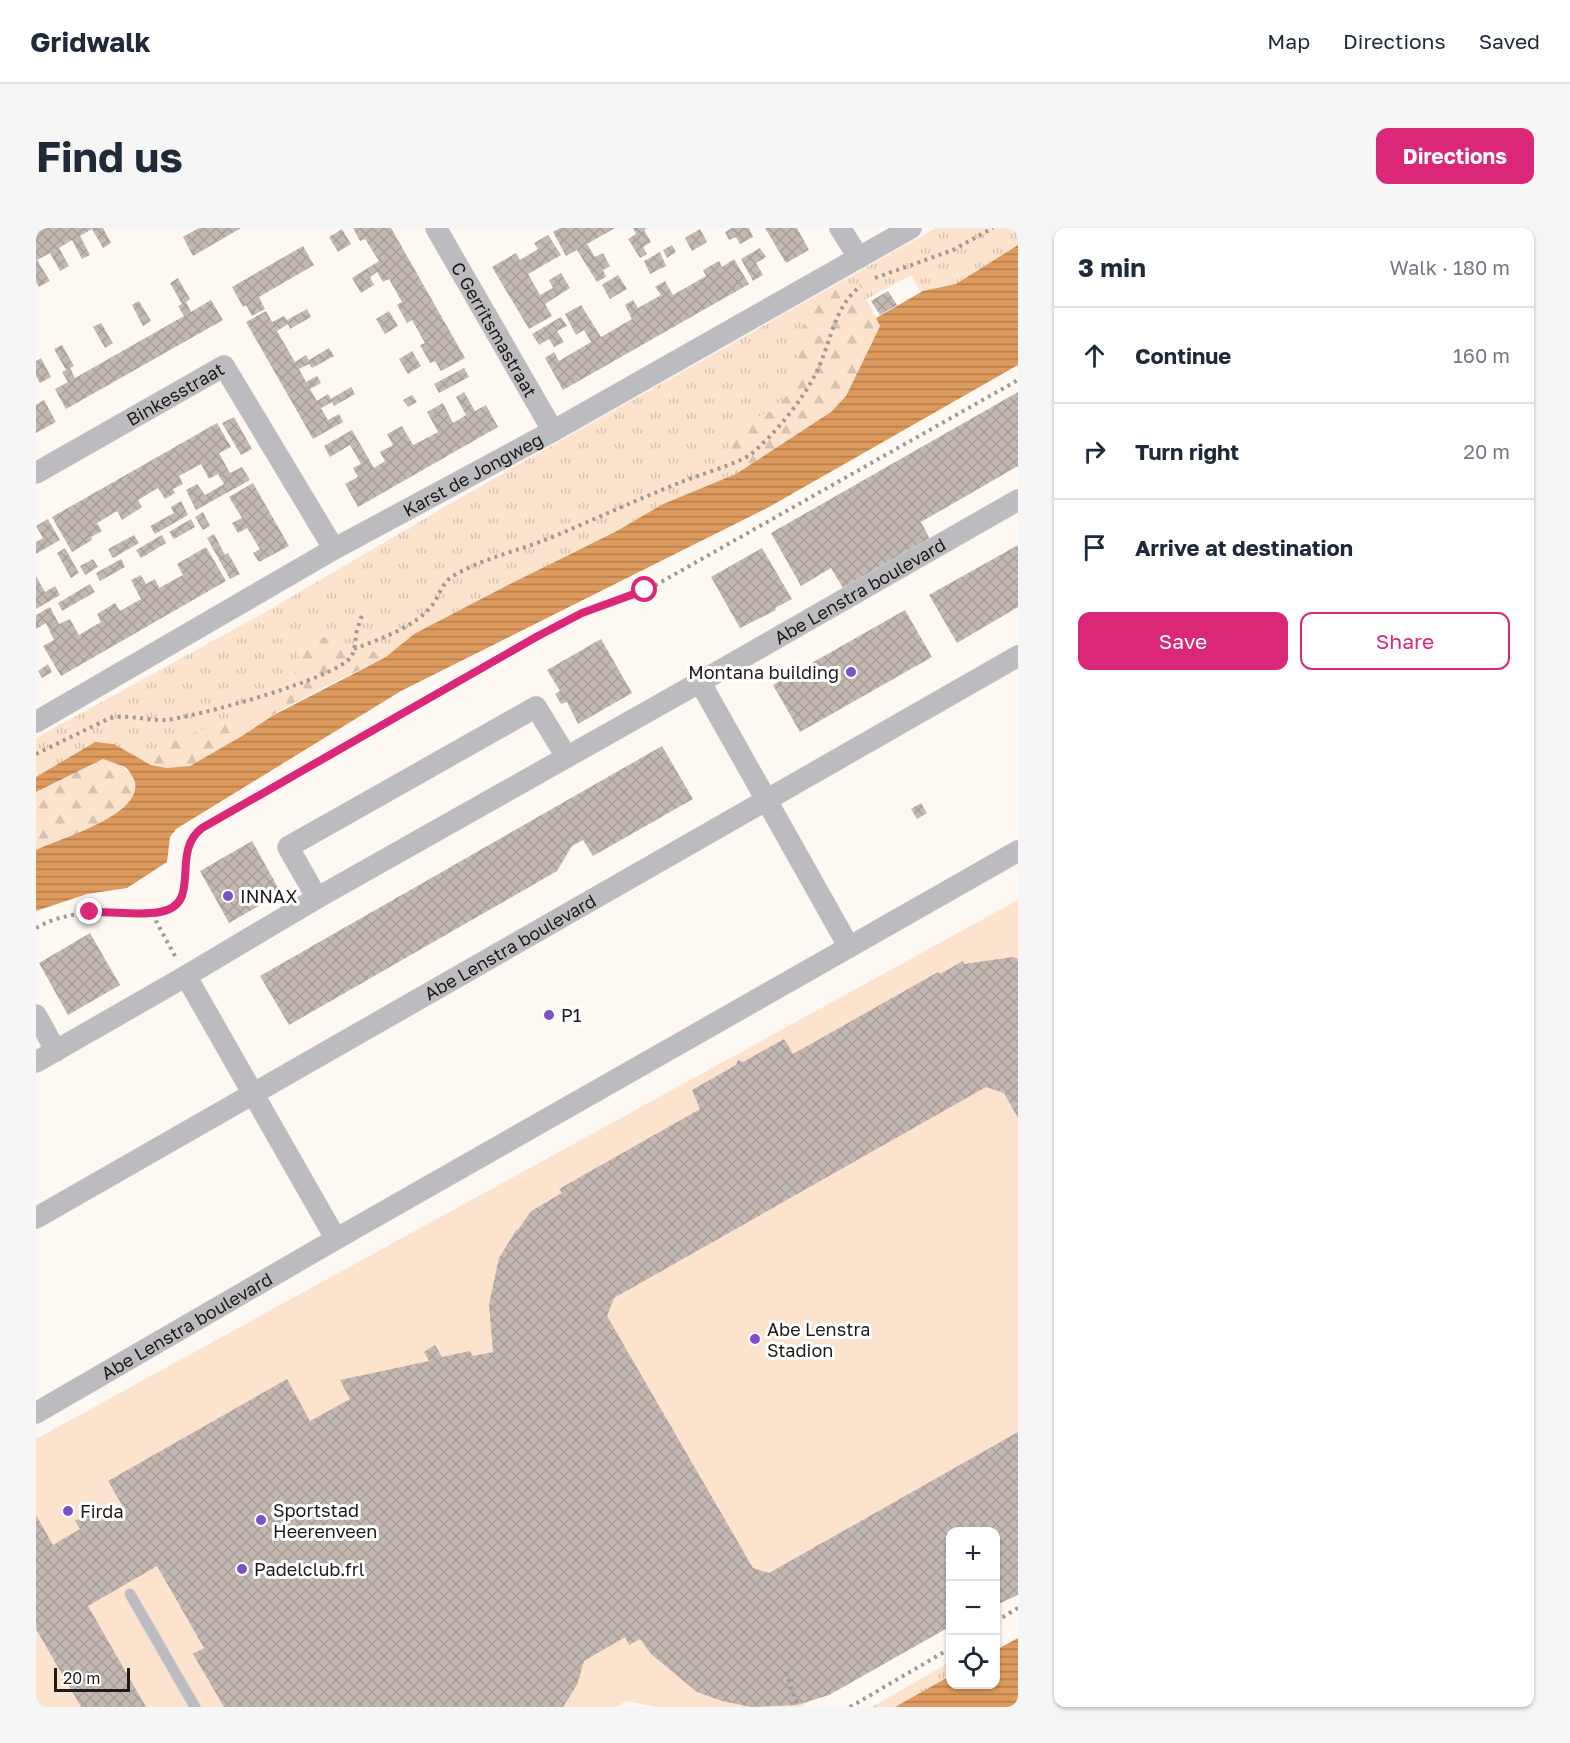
<!DOCTYPE html>
<meta charset="utf-8">
<style>
:root{--surface:#fff;--page:#f6f6f7;--text:#1f2937;--muted:#747a83;--line:#e0e1e3;--accent:#db2777}
body{margin:0;font-family:"Golos Text",sans-serif;background:var(--page);color:var(--text)}
.controls{position:absolute;right:18px;bottom:18px;display:grid;overflow:hidden;border-radius:12px;box-shadow:0 2px 4px #0004}
.controls button{width:54px;height:54px;display:grid;place-items:center;padding:0;border:0;border-bottom:2px solid var(--line);background:var(--surface);color:var(--text);font:30px sans-serif}
.scale{position:absolute;left:18px;bottom:15px;width:76px;box-sizing:border-box;padding-left:6px;border:3px solid #1f1b18;border-top:0;font-size:16px;line-height:21px;white-space:nowrap;color:#1f1b18;-webkit-text-stroke:4px #fff;paint-order:stroke}
.stop{position:absolute;width:18px;height:18px;margin:-14px;border:4px solid #db2777;border-radius:50%;background:#fff}
.stop.end{background:#db2777;border-color:#fff;box-shadow:0 2px 6px #0008}
.list{margin:0;padding:0;list-style:none}
h2{display:flex;justify-content:space-between;align-items:center;height:78px;margin:0;padding:0 24px;font-size:26px}
h2 small{font-size:20px;font-weight:400;color:var(--muted)}
.list li{display:grid;grid-template-columns:39px 1fr auto;gap:18px;align-items:center;box-sizing:border-box;height:96px;padding:0 24px;border-top:2px solid var(--line)}
.list b{display:block;font-size:22px;white-space:nowrap}
.list em{font-size:20px;font-style:normal;color:var(--muted)}
.actions{display:flex;gap:12px;padding:18px 24px}
.actions a{flex:1;padding:14px 0;border:2px solid var(--accent);border-radius:12px;text-align:center;font-size:21px;color:var(--accent)}
.actions .main{background:var(--accent);color:#fff}
.icon{flex:none;width:33px;height:33px;fill:none;stroke:currentColor;stroke-width:2;stroke-linecap:round;stroke-linejoin:round}
.map{position:relative;flex:none;width:982px;height:1479px;overflow:hidden;border-radius:12px}
header{display:flex;align-items:center;gap:36px;box-sizing:border-box;height:84px;padding:0 30px;background:var(--surface);border-bottom:2px solid var(--line)}
header strong{font-size:28px}
nav{display:flex;gap:33px;margin-inline-start:auto;font-size:21px}
.intro{display:flex;align-items:center;justify-content:space-between;box-sizing:border-box;height:144px;padding:0 36px}
h1{margin:0;font-size:42px}
.button{padding:15px 27px;border-radius:12px;background:var(--accent);color:#fff;font-size:21px;font-weight:700}
main{display:flex;gap:36px;padding:0 36px}
aside{flex:1;background:var(--surface);border-radius:12px;box-shadow:0 2px 4px #0004}
.map>svg:first-child{display:block}
</style>
<header>
<strong>Gridwalk</strong>
<nav><a>Map</a><a>Directions</a><a>Saved</a></nav>
</header>
<div class="intro"><h1>Find us</h1><a class="button">Directions</a></div>
<main>
<div class="map">
<svg width="982" height="1479" viewBox="0 0 982 1479">
<defs>
<pattern id="grass-tufts" width="24" height="20" patternUnits="userSpaceOnUse" patternTransform="scale(1.5)"><rect width="24" height="20" fill="#fce3ce"/><path d="M3 7l-1-3M5 7V3M7 7l1-3M15 17l-1-3M17 17v-4M19 17l1-3" fill="none" stroke="#d8c2b0"/></pattern>
<pattern id="forest-firs" width="22" height="20" patternUnits="userSpaceOnUse" patternTransform="scale(1.5)"><rect width="22" height="20" fill="#fce3ce"/><path d="M5 1l3.5 6h-7zM16 11l3.5 6h-7z" fill="#d8c2b0"/></pattern>
<pattern id="water-rules" width="6" height="5" patternUnits="userSpaceOnUse" patternTransform="scale(1.5)"><rect width="6" height="5" fill="#de9a5c"/><path d="M0 2.5h6" fill="none" stroke="#b37d4b"/></pattern>
<pattern id="building-cross-hatch" width="8" height="8" patternUnits="userSpaceOnUse" patternTransform="scale(1.5)"><rect width="8" height="8" fill="#c3b9b2"/><path d="M0 0l8 8M0 8l8-8" fill="none" stroke="#a79e98"/></pattern>
</defs>
<rect width="100%" height="100%" fill="#fef8f3"/>
<path fill="url(#grass-tufts)" d="M 900,0 L 982,0 L 982,17 L 920,56 L 885,65 L 875,47 L 829,72 L 825,62 L 806,53 Z
M 771,73 L 768,101 L 758,142 L 755,163 L 737,182 L 711,195 L 691,242 L 700,246 L 627,276 L 579,304 L 472,357 L 378,406 L 350,429 L 333,422 L 322,421 L 275,405 L 265,418 L 261,440 L 254,454 L 236,465 L 228,475 L 205,493 L 178,498 L 149,508 L 103,530 L 78,516 L 59,514 L 0,549 L 0,510 L 233,382 L 429,267 Z
M 914,1434 L 914,1448 L 859,1479 L 836,1479 Z"/>
<path fill="url(#forest-firs)" d="M 806,53 L 825,62 L 844,97 L 810,168 L 804,175 L 795,184 L 700,246 L 691,242 L 694,215 L 711,195 L 737,182 L 755,163 L 758,142 L 768,101 L 771,73 Z
M 275,405 L 322,421 L 333,422 L 350,429 C 311,448 271,466 234,489 C 209,505 184,526 156,537 C 139,545 118,539 103,530 L 149,508 L 178,498 L 205,493 L 228,475 L 236,465 L 254,454 L 261,440 L 265,418 Z
M 67,531 C 88,539 102,542 98,569 C 89,577 79,587 69,593 C 47,606 22,611 0,622 L 0,564 Z"/>
<path fill="#fce3ce" d="M 982,672 L 982,1359 L 960,1372 L 960,1304 L 915,1304 L 914,1398 L 793,1467 L 776,1472 L 765,1479 L 621,1479 L 590,1473 L 580,1479 L 5,1479 L 0,1470 L 0,1211 Z"/>
<path fill="url(#water-rules)" d="M 982,17 L 982,137 L 733,279 L 365,463 L 140,601 L 134,609 L 131,634 L 91,660 L 51,666 L 0,683 L 0,622 C 22,611 105,588 99,555 C 98,550 93,542 89,539 C 82,536 74,534 67,531 L 0,564 L 0,549 L 59,514 L 78,516 L 115,537 L 131,540 L 154,538 L 206,508 L 236,488 L 350,429 L 378,406 L 472,357 L 579,304 L 627,276 L 700,246 L 795,184 L 810,168 L 844,98 L 840,90 L 887,63 L 920,56 Z
M 982,1410 L 982,1479 L 859,1479 L 914,1448 L 915,1456 L 960,1456 L 960,1422 Z"/>
<path fill="url(#building-cross-hatch)" d="M 4,0 L 67,0 L 75,15 L 67,20 L 56,1 L 44,8 L 54,27 L 46,31 L 36,12 L 23,20 L 33,38 L 24,43 L 14,25 L 1,32 L 14,53 L 3,59 L 0,54 L 0,2 Z
M 163,0 L 205,0 L 157,28 L 147,9 Z
M 317,0 L 355,0 L 429,130 L 405,143 L 399,133 L 394,135 L 384,117 L 389,115 L 376,92 L 371,95 L 361,77 L 366,74 L 353,51 L 347,54 L 341,44 L 334,49 L 338,57 L 325,65 L 316,50 L 343,33 L 329,11 L 324,13 Z
M 524,0 L 579,0 L 551,16 L 559,29 L 567,25 L 574,38 L 567,42 L 570,49 L 561,54 L 541,22 L 530,28 L 517,4 Z
M 597,0 L 611,0 L 608,2 L 615,14 L 607,19 L 611,26 L 604,30 L 592,11 L 600,6 Z
M 696,0 L 713,0 L 717,9 L 704,16 L 700,9 L 693,12 L 689,4 Z
M 729,0 L 761,0 L 773,22 L 750,35 Z
M 306,1 L 315,16 L 302,24 L 293,9 Z
M 664,1 L 671,14 L 656,23 L 649,10 Z
M 512,7 L 525,27 L 492,46 L 504,67 L 517,60 L 513,52 L 525,45 L 534,60 L 509,76 L 516,88 L 493,101 L 456,39 L 480,25 L 484,32 L 502,21 L 498,15 Z
M 636,17 L 640,24 L 631,30 L 627,22 Z
M 267,18 L 278,37 L 223,69 L 229,81 L 216,88 L 210,77 L 207,79 L 196,59 Z
M 724,20 L 730,29 L 720,35 L 727,47 L 717,53 L 705,31 Z
M 624,24 L 630,38 L 614,46 L 608,33 Z
M 698,31 L 713,56 L 527,162 L 509,130 L 518,124 L 523,133 L 555,114 L 548,102 L 540,107 L 529,86 L 545,77 L 565,109 L 596,91 L 589,77 L 597,72 L 602,80 L 625,67 L 619,59 L 629,53 L 637,67 L 670,48 L 667,42 L 683,33 L 686,39 Z
M 582,47 L 591,61 L 574,71 L 566,57 Z
M 142,50 L 154,71 L 150,74 L 155,84 L 175,72 L 187,92 L 30,181 L 19,161 L 32,154 L 26,144 L 30,142 L 18,121 L 26,117 L 38,138 L 34,140 L 39,150 L 148,88 L 142,78 L 146,76 L 134,55 Z
M 852,63 L 861,77 L 844,87 L 835,73 Z
M 103,73 L 115,93 L 107,98 L 96,77 Z
M 271,81 L 275,89 L 254,101 L 252,96 L 241,103 L 259,134 L 270,127 L 273,132 L 293,120 L 298,128 L 276,140 L 273,136 L 263,141 L 270,154 L 281,148 L 285,155 L 274,161 L 281,173 L 292,166 L 295,171 L 315,159 L 319,166 L 298,178 L 296,174 L 285,180 L 292,192 L 303,186 L 307,194 L 277,211 L 210,94 L 230,83 L 236,94 L 248,88 L 251,92 Z
M 353,83 L 362,98 L 349,106 L 340,91 Z
M 525,89 L 531,98 L 521,103 L 528,114 L 518,119 L 513,111 L 503,117 L 496,106 Z
M 65,95 L 77,115 L 69,120 L 57,99 Z
M 376,123 L 385,138 L 372,146 L 363,131 Z
M 5,130 L 15,149 L 4,155 L 0,148 L 0,133 Z
M 428,140 L 433,149 L 403,165 L 398,156 Z
M 428,164 L 439,183 L 450,177 L 462,199 L 322,279 L 309,256 L 322,249 L 317,240 L 325,236 L 314,217 L 294,229 L 288,218 L 316,202 L 338,240 L 349,233 L 344,224 L 357,217 L 351,206 L 366,198 L 377,217 L 389,211 L 402,204 L 391,184 L 407,175 L 417,195 L 430,187 L 420,169 Z
M 982,164 L 982,238 L 885,294 L 894,311 L 807,360 L 795,340 L 765,358 L 735,305 Z
M 376,167 L 381,174 L 372,179 L 367,172 Z
M 8,172 L 20,194 L 0,205 L 0,177 Z
M 198,189 L 216,221 L 205,227 L 186,195 Z
M 181,195 L 195,219 L 183,225 L 194,245 L 206,239 L 214,252 L 160,282 L 150,262 L 161,256 L 169,267 L 188,256 L 182,246 L 173,251 L 165,236 L 143,248 L 147,256 L 137,261 L 139,265 L 129,271 L 122,260 L 102,272 L 106,279 L 86,292 L 81,283 L 61,295 L 66,303 L 55,309 L 56,312 L 36,324 L 16,289 Z
M 217,255 L 253,318 L 223,334 L 217,325 L 224,321 L 211,300 L 202,305 L 196,295 L 206,290 L 193,269 Z
M 145,273 L 152,287 L 119,306 L 114,298 L 138,285 L 135,279 Z
M 167,284 L 174,298 L 167,302 L 159,289 Z
M 12,291 L 24,312 L 0,326 L 0,314 L 7,310 L 0,298 Z
M 155,291 L 159,299 L 138,311 L 133,304 Z
M 178,306 L 189,327 L 192,325 L 204,346 L 194,351 L 171,310 Z
M 98,307 L 103,315 L 77,330 L 72,321 Z
M 126,307 L 130,315 L 105,330 L 100,322 Z
M 982,317 L 982,379 L 921,415 L 893,367 Z
M 170,319 L 190,353 L 25,448 L 7,418 L 18,412 L 10,395 L 0,401 L 0,387 L 14,379 L 23,396 L 34,391 L 43,407 L 65,394 L 61,386 L 79,375 L 84,383 L 105,371 L 95,352 L 105,347 L 110,356 L 119,351 L 123,360 L 147,347 L 141,336 Z
M 29,320 L 43,345 L 35,350 L 21,325 Z
M 726,320 L 756,371 L 739,380 L 740,382 L 704,400 L 675,349 Z
M 57,331 L 62,339 L 49,347 L 44,338 Z
M 85,331 L 89,339 L 64,353 L 60,345 Z
M 0,348 L 9,364 L 19,358 L 24,367 L 0,381 Z
M 54,356 L 59,364 L 26,383 L 22,375 Z
M 869,382 L 896,429 L 764,504 L 737,457 Z
M 565,411 L 596,465 L 542,496 L 531,474 L 525,476 L 519,466 L 524,463 L 511,442 Z
M 12,436 L 16,444 L 6,450 L 2,443 Z
M 626,518 L 657,571 L 557,628 L 547,612 L 536,618 L 521,643 L 253,797 L 224,748 Z
M 885,575 L 891,585 L 881,591 L 875,581 Z
M 216,613 L 245,665 L 193,695 L 164,643 Z
M 54,705 L 84,757 L 32,787 L 3,735 Z
M 977,729 L 982,731 L 982,890 L 968,865 L 950,859 L 578,1070 L 571,1088 L 717,1340 L 733,1345 L 982,1204 L 982,1367 L 960,1377 L 960,1304 L 915,1304 L 915,1398 L 793,1467 L 761,1477 L 715,1479 L 686,1473 L 661,1464 L 615,1426 L 604,1411 L 593,1417 L 589,1409 L 548,1433 L 541,1457 L 527,1479 L 188,1479 L 157,1426 L 168,1420 L 121,1338 L 52,1378 L 110,1479 L 45,1479 L 0,1401 L 0,1287 L 17,1317 L 44,1301 L 39,1293 L 55,1285 L 60,1293 L 86,1277 L 72,1253 L 251,1151 L 274,1193 L 314,1171 L 304,1152 L 393,1133 L 388,1124 L 399,1117 L 406,1129 L 434,1123 L 437,1128 L 457,1124 L 453,1076 L 463,1030 L 481,1001 L 482,1002 L 495,983 L 526,965 L 523,961 L 664,881 L 656,862 L 700,837 L 702,832 L 707,834 L 748,811 L 757,826 L 902,744 L 904,746 L 927,733 L 928,736 Z"/>
<g fill="none" stroke-linecap="round" stroke-linejoin="round">
<defs>
<path id="service" d="M 94,1366 L 159,1479"/>
<g id="minor">
<path id="s1" d="M 400,0 L 517,203"/>
<path d="M 804,0 L 823,30"/>
<path id="s2" d="M 0,245 L 188,138 L 298,321"/>
<path id="s3" d="M 0,494 L 298,321 L 517,203 L 875,0"/>
<path d="M 281,670 L 252,619 L 500,479 L 530,528"/>
<path id="s4" d="M 813,719 L 664,454 L 982,272"/>
<path d="M 0,787 L 20,823"/>
<path d="M 0,834 L 150,748"/>
<path id="s5" d="M 0,990 L 982,428"/>
<path d="M 300,1011 L 150,748 L 281,670 L 664,454"/>
<path id="s6" d="M 0,1185 L 300,1011 L 982,623"/>
</g>
</defs>
<use href="#service" stroke="#dad5d0" stroke-width="12"/>
<use href="#minor" stroke="#dad5d0" stroke-width="22"/>
<path stroke="#9f9a96" stroke-width="4" stroke-dasharray="3 4.5" stroke-linecap="butt" d="M 839,50 L 917,22 L 957,0
M 318,421 C 343,411 375,401 394,380 C 403,370 405,355 417,348 C 447,330 482,323 514,310 C 557,292 600,272 643,255 C 659,248 704,235 715,226 C 739,206 766,173 780,145 C 794,118 798,77 825,58
M 0,526 L 74,490 C 95,486 111,493 129,492 C 160,489 299,451 315,429 C 320,420 319,411 321,402 C 323,396 325,390 327,385
M 119,685 L 120,693 L 140,730
M 0,700 C 18,690 32,687 53,685 C 75,682 119,692 136,679 C 163,658 136,623 166,600 L 502,408 L 545,385 L 618,358 L 982,152
M 960,1393 L 982,1380
M 750,1444 L 762,1479
M 814,1479 L 915,1420"/>
<use href="#service" stroke="#bcbbbf" stroke-width="10"/>
<use href="#minor" stroke="#bcbbbf" stroke-width="21"/>
</g>
<g fill="none" stroke-linecap="round" stroke-linejoin="round">
<path stroke="#db2777" stroke-width="8" d="M 54,684 C 77,683 102,688 124,684 C 168,676 133,625 166,600 L 502,408 L 546,385 L 609,362"/>
</g>
<g fill="#7f4fc7" stroke="#fff" stroke-width="2">
<circle cx="815" cy="444" r="6"/>
<circle cx="192" cy="668" r="6"/>
<circle cx="513" cy="787" r="6"/>
<circle cx="719" cy="1111" r="6"/>
<circle cx="32" cy="1283" r="6"/>
<circle cx="225" cy="1292" r="6"/>
<circle cx="206" cy="1341" r="6"/>
</g>
<g text-anchor="middle" dominant-baseline="central" stroke-width="6" stroke-linejoin="round" paint-order="stroke">
<g font-size="18" fill="#1f1b18" stroke="#fff">
<text stroke="none"><textPath href="#s1" startOffset="117">C Gerritsmastraat</textPath></text>
<text stroke="none"><textPath href="#s2" startOffset="160">Binkesstraat</textPath></text>
<text stroke="none"><textPath href="#s3" startOffset="502">Karst de Jongweg</textPath></text>
<text stroke="none"><textPath href="#s4" startOffset="488">Abe Lenstra boulevard</textPath></text>
<text stroke="none"><textPath href="#s5" startOffset="546">Abe Lenstra boulevard</textPath></text>
<text stroke="none"><textPath href="#s6" startOffset="174">Abe Lenstra boulevard</textPath></text>
</g>
<g font-size="18" fill="#1f1b18" stroke="#fff" text-anchor="start">
<text x="803" y="444" text-anchor="end">Montana building</text>
<text x="204" y="668">INNAX</text>
<text x="525" y="787">P1</text>
<text x="731" y="1101">Abe Lenstra<tspan x="731" dy="21">Stadion</tspan></text>
<text x="237" y="1282">Sportstad<tspan x="237" dy="21">Heerenveen</tspan></text>
<text x="44" y="1283">Firda</text>
<text x="218" y="1341">Padelclub.frl</text>
</g>
</g>
</svg>
<div class="controls">
<button>+</button>
<button>−</button>
<button><svg class="icon" aria-label="locate" viewBox="0 0 24 24"><circle cx="12" cy="12" r="6"/><path d="M12 2v4M12 18v4M2 12h4M18 12h4"/></svg></button>
</div>
<div class="scale">20 m</div>
<div class="stop" style="left:609px;top:362px"></div>
<div class="stop end" style="left:54px;top:684px"></div>
</div>
<aside>
<h2>3 min<small>Walk · 180 m</small></h2>
<ul class="list">
<li><svg class="icon" aria-label="ahead" viewBox="0 0 24 24"><path d="M12 20V5M6 11l6-6 6 6"/></svg><div><b>Continue</b></div><em>160 m</em></li>
<li><svg class="icon" aria-label="right" viewBox="0 0 24 24"><path d="M7 20v-9h11M14 6l5 5-5 5"/></svg><div><b>Turn right</b></div><em>20 m</em></li>
<li><svg class="icon" aria-label="arrive" viewBox="0 0 24 24"><path d="M6 21V4h12l-3 4 3 4H6"/></svg><div><b>Arrive at destination</b></div></li>
</ul>
<div class="actions"><a class="main">Save</a><a>Share</a></div>
</aside>
</main>
